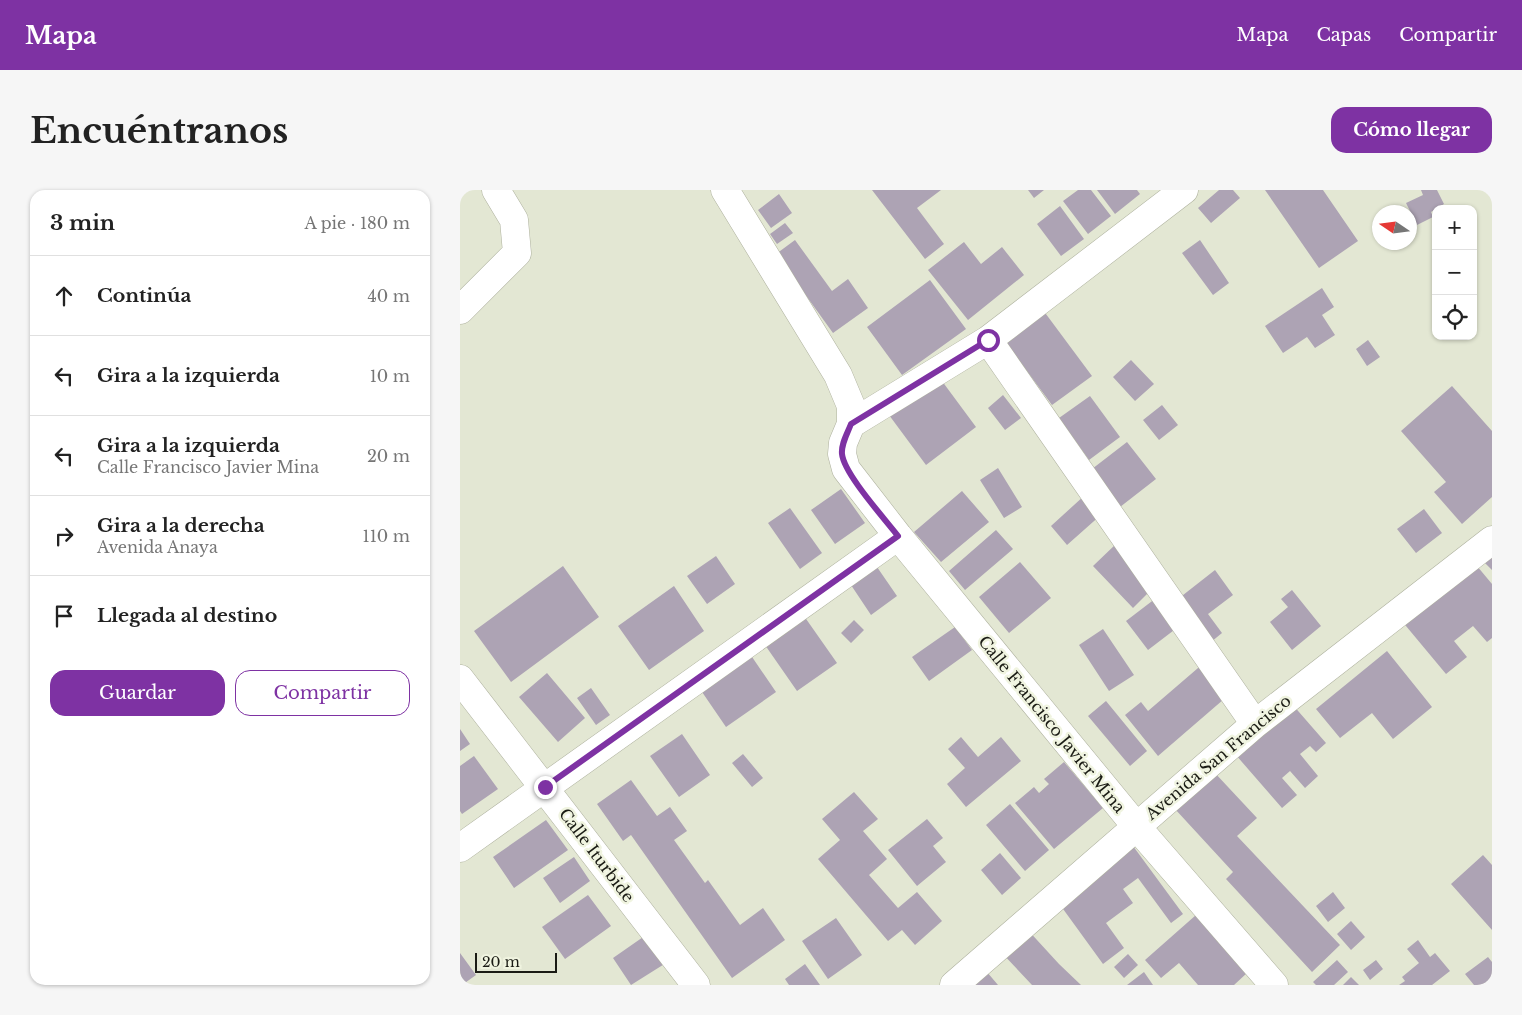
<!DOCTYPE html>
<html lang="es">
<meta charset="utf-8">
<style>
:root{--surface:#fff;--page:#f6f6f6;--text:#222;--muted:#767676;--line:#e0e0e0;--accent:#7e32a3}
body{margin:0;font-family:"Libre Baskerville",serif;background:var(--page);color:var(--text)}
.controls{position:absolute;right:15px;top:15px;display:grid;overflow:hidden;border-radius:10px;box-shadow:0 1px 4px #0004}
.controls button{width:45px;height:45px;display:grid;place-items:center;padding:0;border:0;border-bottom:1px solid var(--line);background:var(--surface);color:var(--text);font:25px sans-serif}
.compass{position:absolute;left:912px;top:15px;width:45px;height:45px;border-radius:50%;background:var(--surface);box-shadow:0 1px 4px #0004;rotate:283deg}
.scale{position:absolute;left:15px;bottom:12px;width:82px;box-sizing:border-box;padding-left:5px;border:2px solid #1a1b14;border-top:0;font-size:14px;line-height:18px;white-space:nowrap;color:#1a1b14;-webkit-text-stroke:4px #f0f4e0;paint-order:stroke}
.stop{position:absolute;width:15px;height:15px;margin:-11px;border:4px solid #7e32a3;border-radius:50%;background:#fff}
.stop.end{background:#7e32a3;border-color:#fff;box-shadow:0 1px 5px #0008}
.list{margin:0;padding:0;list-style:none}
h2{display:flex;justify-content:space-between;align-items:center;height:65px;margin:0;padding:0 20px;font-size:21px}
h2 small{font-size:16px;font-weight:400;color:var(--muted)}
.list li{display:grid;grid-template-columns:32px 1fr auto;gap:15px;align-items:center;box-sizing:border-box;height:80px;padding:0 20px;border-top:1px solid var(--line)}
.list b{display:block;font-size:19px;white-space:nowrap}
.list p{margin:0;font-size:16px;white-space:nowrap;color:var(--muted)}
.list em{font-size:16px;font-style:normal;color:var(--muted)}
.actions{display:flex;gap:10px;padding:15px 20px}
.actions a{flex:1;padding:11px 0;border:1px solid var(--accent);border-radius:15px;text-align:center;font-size:18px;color:var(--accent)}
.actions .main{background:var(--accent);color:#fff}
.icon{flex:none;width:28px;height:28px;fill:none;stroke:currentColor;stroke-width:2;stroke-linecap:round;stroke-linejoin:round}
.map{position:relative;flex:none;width:1032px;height:795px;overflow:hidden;border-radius:15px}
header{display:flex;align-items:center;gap:30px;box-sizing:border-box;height:70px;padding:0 25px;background:var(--accent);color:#fff}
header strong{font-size:24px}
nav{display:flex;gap:28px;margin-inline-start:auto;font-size:18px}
.intro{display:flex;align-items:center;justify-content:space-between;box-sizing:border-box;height:120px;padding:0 30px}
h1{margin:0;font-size:35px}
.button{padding:12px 22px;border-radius:15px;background:var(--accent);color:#fff;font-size:18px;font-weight:700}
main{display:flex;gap:30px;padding:0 30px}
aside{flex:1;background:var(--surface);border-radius:15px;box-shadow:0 1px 4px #0004}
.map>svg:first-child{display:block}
</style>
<header>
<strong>Mapa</strong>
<nav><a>Mapa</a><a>Capas</a><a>Compartir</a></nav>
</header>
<div class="intro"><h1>Encuéntranos</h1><a class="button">Cómo llegar</a></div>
<main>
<aside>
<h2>3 min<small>A pie · 180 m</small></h2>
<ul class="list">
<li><svg class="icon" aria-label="ahead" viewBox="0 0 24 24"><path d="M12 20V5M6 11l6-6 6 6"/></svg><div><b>Continúa</b></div><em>40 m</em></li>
<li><svg class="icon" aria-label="left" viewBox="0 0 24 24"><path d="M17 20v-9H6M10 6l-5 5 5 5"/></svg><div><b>Gira a la izquierda</b></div><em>10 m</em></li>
<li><svg class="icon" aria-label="left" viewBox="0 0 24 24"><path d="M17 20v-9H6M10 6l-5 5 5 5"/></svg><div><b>Gira a la izquierda</b><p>Calle Francisco Javier Mina</p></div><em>20 m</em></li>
<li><svg class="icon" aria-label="right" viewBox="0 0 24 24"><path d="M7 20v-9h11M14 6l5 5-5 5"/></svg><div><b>Gira a la derecha</b><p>Avenida Anaya</p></div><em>110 m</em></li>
<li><svg class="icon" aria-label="arrive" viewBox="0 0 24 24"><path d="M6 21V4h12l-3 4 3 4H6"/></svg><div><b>Llegada al destino</b></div></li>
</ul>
<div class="actions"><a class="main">Guardar</a><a>Compartir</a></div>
</aside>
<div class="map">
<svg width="1032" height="795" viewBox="0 0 1032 795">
<rect width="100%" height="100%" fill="#e3e7d3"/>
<path fill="#ada3b4" d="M 412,0 L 481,0 L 457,18 L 484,54 L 465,69 Z
M 568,0 L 584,0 L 574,8 Z
M 618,0 L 631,0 L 651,26 L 628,44 L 603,11 Z
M 637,0 L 677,0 L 680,4 L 655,24 Z
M 759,0 L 773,0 L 780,8 L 751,33 L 738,18 Z
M 805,0 L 863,0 L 898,51 L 859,78 Z
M 961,0 L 977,0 L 984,14 L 971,22 L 973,27 L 957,35 L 946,13 L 963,5 Z
M 319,4 L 332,23 L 311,38 L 298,20 Z
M 600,16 L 624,49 L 601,66 L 577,34 Z
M 325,33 L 333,43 L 317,54 L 310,44 Z
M 335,50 L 372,101 L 388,89 L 408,118 L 373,143 L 316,64 Z
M 740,50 L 769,93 L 753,105 L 722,63 Z
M 504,52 L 521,74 L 542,57 L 564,85 L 508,130 L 468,80 Z
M 470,90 L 506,139 L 442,185 L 407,137 Z
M 862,98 L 874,117 L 862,125 L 875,145 L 855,158 L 847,147 L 823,163 L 805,136 Z
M 580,116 L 632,186 L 592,215 L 541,146 Z
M 908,150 L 920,167 L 907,176 L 896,159 Z
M 671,170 L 694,194 L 675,211 L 653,187 Z
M 479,187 L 516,237 L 466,275 L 429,225 Z
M 992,196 L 1032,241 L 1032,307 L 1002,334 L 974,302 L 986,292 L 941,241 Z
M 543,205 L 561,228 L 545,240 L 528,218 Z
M 630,206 L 660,247 L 629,270 L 599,228 Z
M 702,215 L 718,235 L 699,250 L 683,230 Z
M 667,252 L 696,289 L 660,317 L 632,279 Z
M 538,278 L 562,317 L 544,328 L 520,290 Z
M 381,299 L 405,333 L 375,354 L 351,320 Z
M 502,301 L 529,332 L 481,372 L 454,342 Z
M 625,305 L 642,324 L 607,355 L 591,336 Z
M 330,318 L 362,363 L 340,379 L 308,333 Z
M 964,319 L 982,343 L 956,363 L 937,339 Z
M 536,340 L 553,359 L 505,400 L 489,381 Z
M 657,353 L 696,395 L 673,418 L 633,376 Z
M 1032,363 L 1032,380 L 1023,371 Z
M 256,366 L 275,394 L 247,414 L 227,386 Z
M 1012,370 L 1032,394 L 1032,448 L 1027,452 L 1013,436 L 994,451 L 1007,467 L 986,484 L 941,430 Z
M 560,372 L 591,408 L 549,443 L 519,407 Z
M 103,376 L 139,427 L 51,492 L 14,441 Z
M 417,377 L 437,406 L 411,425 L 391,395 Z
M 755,380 L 773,405 L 748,424 L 762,443 L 751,452 L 718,409 Z
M 214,396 L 244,441 L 189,480 L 158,436 Z
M 832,400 L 861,436 L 832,460 L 810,432 L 828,417 L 821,409 Z
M 700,405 L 722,434 L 688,460 L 666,431 Z
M 344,426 L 377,473 L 337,501 L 305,455 Z
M 394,430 L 404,440 L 391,453 L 381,443 Z
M 495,437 L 512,460 L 469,491 L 452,467 Z
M 643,439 L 674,485 L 649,501 L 619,455 Z
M 927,461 L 972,517 L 933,549 L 912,523 L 880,548 L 856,519 Z
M 290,464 L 316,502 L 266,537 L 240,499 Z
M 745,472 L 771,503 L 698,566 L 665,525 L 681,512 L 688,521 Z
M 87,483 L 125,528 L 98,552 L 59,507 Z
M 131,498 L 150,525 L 136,535 L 117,508 Z
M 646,511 L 687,561 L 670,576 L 628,526 Z
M 832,514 L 866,553 L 856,562 L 850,556 L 840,564 L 858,586 L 845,598 L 830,581 L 822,588 L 837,605 L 822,618 L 775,564 Z
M 0,539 L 10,554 L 0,561 Z
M 222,544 L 250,585 L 219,607 L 190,566 Z
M 501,547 L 518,567 L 541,547 L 561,571 L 506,617 L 487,594 L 505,578 L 488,559 Z
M 283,564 L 303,588 L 292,597 L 272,573 Z
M 14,566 L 38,599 L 2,624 L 0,621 L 0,576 Z
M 604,572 L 643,618 L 594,659 L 555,613 L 574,597 L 579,603 L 589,594 L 584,589 Z
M 754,582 L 797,628 L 777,646 L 880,755 L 852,782 L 766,689 L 773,682 L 715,619 Z
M 171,590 L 197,626 L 210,617 L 227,641 L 214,650 L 245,693 L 248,690 L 280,735 L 303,718 L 325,750 L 272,788 L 171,645 L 163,651 L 137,614 Z
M 394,602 L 418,629 L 403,641 L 427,669 L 409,685 L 438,718 L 457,702 L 482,731 L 455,755 L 442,740 L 428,751 L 358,669 L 380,650 L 362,629 Z
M 550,614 L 589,660 L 565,681 L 526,635 Z
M 467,629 L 483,648 L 473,656 L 486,672 L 457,696 L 428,660 Z
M 86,630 L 108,660 L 54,698 L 33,667 Z
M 673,656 L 723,724 L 711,733 L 678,688 L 663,699 L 673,713 L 646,733 L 664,758 L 643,774 L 598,712 Z
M 540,663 L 561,688 L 542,705 L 521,680 Z
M 1023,665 L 1032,675 L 1032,740 L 991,694 Z
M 114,667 L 130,691 L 100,713 L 83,688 Z
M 873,702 L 885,718 L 868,732 L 856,716 Z
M 128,705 L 151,736 L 105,769 L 82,737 Z
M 736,725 L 787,783 L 774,795 L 738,795 L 719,773 L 701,788 L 685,770 Z
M 376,728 L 402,765 L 368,789 L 342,751 Z
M 891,731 L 905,747 L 891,760 L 877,744 Z
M 566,738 L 599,774 L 621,795 L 572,795 L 541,762 Z
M 186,745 L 206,773 L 171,795 L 153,768 Z
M 958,750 L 970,767 L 975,763 L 990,781 L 972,795 L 939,795 L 945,791 L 942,787 L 959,773 L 947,759 Z
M 0,763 L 16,785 L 2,795 L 0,795 Z
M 668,764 L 678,775 L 664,788 L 654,777 Z
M 1028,767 L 1032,772 L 1032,795 L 1014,795 L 1005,784 Z
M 877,770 L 888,782 L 874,795 L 856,795 L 853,792 Z
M 916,770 L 923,779 L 910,790 L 903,780 Z
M 345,774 L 360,795 L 329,795 L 325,789 Z
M 521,775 L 538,795 L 498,795 Z
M 684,782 L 693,795 L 667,795 Z
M 891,787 L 899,795 L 883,795 Z"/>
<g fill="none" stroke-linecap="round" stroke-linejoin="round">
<defs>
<path id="minor" d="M 265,0 L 378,185 L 391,216 L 391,234 L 383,253 L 382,264 L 386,279 L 438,346 L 676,636 L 814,795
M 0,120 L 57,63 L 54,30 L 36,0
M 528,150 L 795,534
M 391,234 L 528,150 L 724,0
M 0,489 L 236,795
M 0,658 L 438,346
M 494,795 L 795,534 L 1032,350"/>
</defs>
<use href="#minor" stroke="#aeb19e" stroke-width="29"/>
<use href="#minor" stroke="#fff" stroke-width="28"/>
</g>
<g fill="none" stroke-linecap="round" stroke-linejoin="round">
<path stroke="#7e32a3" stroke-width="6" d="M 85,597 L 438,346 C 425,329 384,284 382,264 C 381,254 387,244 391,234 L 528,150"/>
</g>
<g text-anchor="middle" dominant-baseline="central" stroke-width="5" stroke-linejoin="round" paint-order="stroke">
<g font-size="16" fill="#1a1b14" stroke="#f0f4e0">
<text transform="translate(592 534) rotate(51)">Calle Francisco Javier Mina</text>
<text transform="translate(758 567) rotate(-40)">Avenida San Francisco</text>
<text transform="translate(137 665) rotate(53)">Calle Iturbide</text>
</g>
</g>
</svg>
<div class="controls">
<button>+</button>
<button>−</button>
<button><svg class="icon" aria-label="locate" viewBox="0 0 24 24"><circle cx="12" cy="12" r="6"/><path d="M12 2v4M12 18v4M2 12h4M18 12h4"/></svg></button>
</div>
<svg class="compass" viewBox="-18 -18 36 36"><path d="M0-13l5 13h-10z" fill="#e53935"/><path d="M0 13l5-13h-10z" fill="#767676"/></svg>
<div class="scale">20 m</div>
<div class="stop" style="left:528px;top:150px"></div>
<div class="stop end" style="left:85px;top:597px"></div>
</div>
</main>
